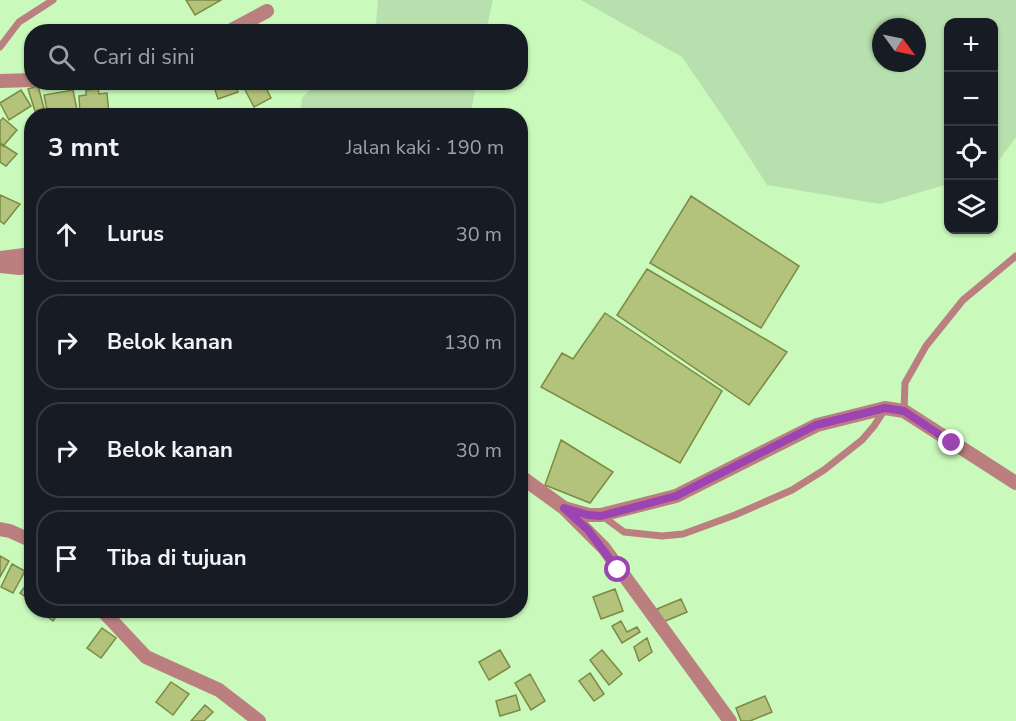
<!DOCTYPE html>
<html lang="id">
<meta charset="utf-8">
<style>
:root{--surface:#171b24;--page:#20242c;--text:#f1f3f6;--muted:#9ea1a6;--line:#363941}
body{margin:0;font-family:"Nunito Sans",sans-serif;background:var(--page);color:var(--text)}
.controls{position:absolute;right:18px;top:18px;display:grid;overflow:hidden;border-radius:12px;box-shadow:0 2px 4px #0004}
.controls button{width:54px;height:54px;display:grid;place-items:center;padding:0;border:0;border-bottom:2px solid var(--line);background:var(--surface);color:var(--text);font:30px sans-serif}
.compass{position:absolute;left:872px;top:18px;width:54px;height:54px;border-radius:50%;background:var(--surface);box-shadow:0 2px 4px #0004;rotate:123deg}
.stop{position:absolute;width:18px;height:18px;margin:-14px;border:4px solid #9c45b2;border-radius:50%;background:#fff}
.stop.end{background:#9c45b2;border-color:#fff;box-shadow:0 2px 6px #0008}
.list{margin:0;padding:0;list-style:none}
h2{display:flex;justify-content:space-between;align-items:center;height:78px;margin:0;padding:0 24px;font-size:26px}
h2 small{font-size:20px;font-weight:400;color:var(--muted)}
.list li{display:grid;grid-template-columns:39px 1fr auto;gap:18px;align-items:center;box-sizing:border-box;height:96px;margin:0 12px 12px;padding:0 12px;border:2px solid var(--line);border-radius:24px}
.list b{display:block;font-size:22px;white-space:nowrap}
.list em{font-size:20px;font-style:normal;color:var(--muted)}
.icon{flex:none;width:33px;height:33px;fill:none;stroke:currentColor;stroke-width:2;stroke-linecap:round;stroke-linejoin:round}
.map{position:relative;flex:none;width:1016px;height:721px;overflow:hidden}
.search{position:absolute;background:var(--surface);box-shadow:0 2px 4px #0004;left:24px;top:24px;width:504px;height:66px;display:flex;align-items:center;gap:15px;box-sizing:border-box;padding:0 21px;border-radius:24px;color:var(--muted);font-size:22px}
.panel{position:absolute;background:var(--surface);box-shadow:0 2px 4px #0004;left:24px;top:108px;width:504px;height:510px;border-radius:24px}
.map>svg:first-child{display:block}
</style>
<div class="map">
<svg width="1016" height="721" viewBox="0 0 1016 721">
<rect width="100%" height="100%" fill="#c9f9bb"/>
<path fill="#b8dfae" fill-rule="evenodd" d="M 378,0 L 493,0 L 486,31 L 368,31 L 376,24 Z
M 581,0 L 1016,0 L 1016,137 L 994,167 L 994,22 L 948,22 L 948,184 L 880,204 L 767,185 L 728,124 L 682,57 ZM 881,27 L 917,27 L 917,63 L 881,63 Z
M 318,82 L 477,82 L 477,83 L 470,115 L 300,115 L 302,98 Z"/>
<path fill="#b3c37b" stroke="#7c8a44" stroke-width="1.5" d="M 186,0 L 221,0 L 195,15 Z
M 217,82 L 234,82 L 238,92 L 218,99 L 213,84 Z
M 241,82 L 263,82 L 271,98 L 254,107 Z
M 38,86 L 44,108 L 35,111 L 28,89 Z
M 98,89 L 99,94 L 107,93 L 109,114 L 80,116 L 79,96 L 86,95 L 86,90 Z
M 21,90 L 31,106 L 9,120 L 0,103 Z
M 73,90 L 77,110 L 48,115 L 44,95 Z
M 3,118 L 17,130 L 3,146 L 0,144 L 0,121 Z
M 0,143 L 17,154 L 6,166 L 0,162 Z
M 0,195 L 20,204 L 4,224 L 0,221 Z
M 691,196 L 799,266 L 761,328 L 650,263 Z
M 647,269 L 787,352 L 749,405 L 617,315 Z
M 605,313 L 722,391 L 680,463 L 541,387 L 562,353 L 573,359 Z
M 561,440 L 613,472 L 590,503 L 545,485 Z
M 0,556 L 9,561 L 0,577 Z
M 12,564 L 25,571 L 13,593 L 1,587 Z
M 32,577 L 32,601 L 20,593 Z
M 615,589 L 623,611 L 601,619 L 593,597 Z
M 681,599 L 687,612 L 663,622 L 657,609 Z
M 39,610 L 61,610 L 53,621 Z
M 621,621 L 627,632 L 637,627 L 640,632 L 622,643 L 612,626 Z
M 102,628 L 116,638 L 101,658 L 87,648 Z
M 647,638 L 652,652 L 639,661 L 634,647 Z
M 500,650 L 510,667 L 489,680 L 479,662 Z
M 602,650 L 622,674 L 609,685 L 590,660 Z
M 590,673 L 604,694 L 594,701 L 579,681 Z
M 530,674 L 545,701 L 531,710 L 515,683 Z
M 171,682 L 189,694 L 173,715 L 156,702 Z
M 516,695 L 520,710 L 500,716 L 496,701 Z
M 765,696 L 772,712 L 750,721 L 741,721 L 736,708 Z
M 205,705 L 213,712 L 204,721 L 191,721 Z"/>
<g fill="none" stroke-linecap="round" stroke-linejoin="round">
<path stroke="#bb7f80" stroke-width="7" d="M 0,47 L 19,22 L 53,0
M 904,411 L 905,383 L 926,346 L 963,300 L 1016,256
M 601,515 L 624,532 L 662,536 L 683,534 L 735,515 L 792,490 L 824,470 L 862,440 L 874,426 L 885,409"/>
<path stroke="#bb7f80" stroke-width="14" d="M 228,32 L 267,11
M 0,81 L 32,80
M 0,258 L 32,254
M 0,266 L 19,268 L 32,266
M 520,476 L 564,508 L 604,548 L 730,721
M 564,508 L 589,515 L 601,515 L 676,496 L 817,425 L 885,408 L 904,411 L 1016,483
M 0,529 L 10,531 L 32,541
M 102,610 L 146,657 L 219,690 L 259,721"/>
</g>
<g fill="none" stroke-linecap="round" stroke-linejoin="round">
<path stroke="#9c45b2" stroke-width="8" d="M 618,570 L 588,530 L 564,508 L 588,515 L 601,516 L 676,496 L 816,425 L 885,408 L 904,411 L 952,443"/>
</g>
</svg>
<div class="controls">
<button>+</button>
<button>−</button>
<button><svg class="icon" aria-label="locate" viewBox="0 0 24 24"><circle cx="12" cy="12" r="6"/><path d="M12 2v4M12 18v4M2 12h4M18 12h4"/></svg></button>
<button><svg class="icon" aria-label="layers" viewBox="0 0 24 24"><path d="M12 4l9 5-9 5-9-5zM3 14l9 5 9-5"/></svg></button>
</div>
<svg class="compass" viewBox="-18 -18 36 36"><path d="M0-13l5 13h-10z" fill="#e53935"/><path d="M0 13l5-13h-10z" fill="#9ea1a6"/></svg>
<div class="stop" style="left:618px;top:570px"></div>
<div class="stop end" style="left:952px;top:443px"></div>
<div class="search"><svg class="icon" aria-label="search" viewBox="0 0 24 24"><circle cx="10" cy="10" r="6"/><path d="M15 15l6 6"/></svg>Cari di sini</div>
<section class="panel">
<h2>3 mnt<small>Jalan kaki · 190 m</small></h2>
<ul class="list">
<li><svg class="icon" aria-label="ahead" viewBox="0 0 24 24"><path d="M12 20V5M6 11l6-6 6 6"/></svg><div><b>Lurus</b></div><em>30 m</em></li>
<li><svg class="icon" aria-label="right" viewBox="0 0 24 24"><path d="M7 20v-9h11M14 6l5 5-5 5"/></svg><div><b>Belok kanan</b></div><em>130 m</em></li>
<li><svg class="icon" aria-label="right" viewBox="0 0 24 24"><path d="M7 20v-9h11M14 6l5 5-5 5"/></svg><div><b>Belok kanan</b></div><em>30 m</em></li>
<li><svg class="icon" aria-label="arrive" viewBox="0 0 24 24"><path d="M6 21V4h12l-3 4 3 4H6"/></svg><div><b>Tiba di tujuan</b></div></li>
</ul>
</section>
</div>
